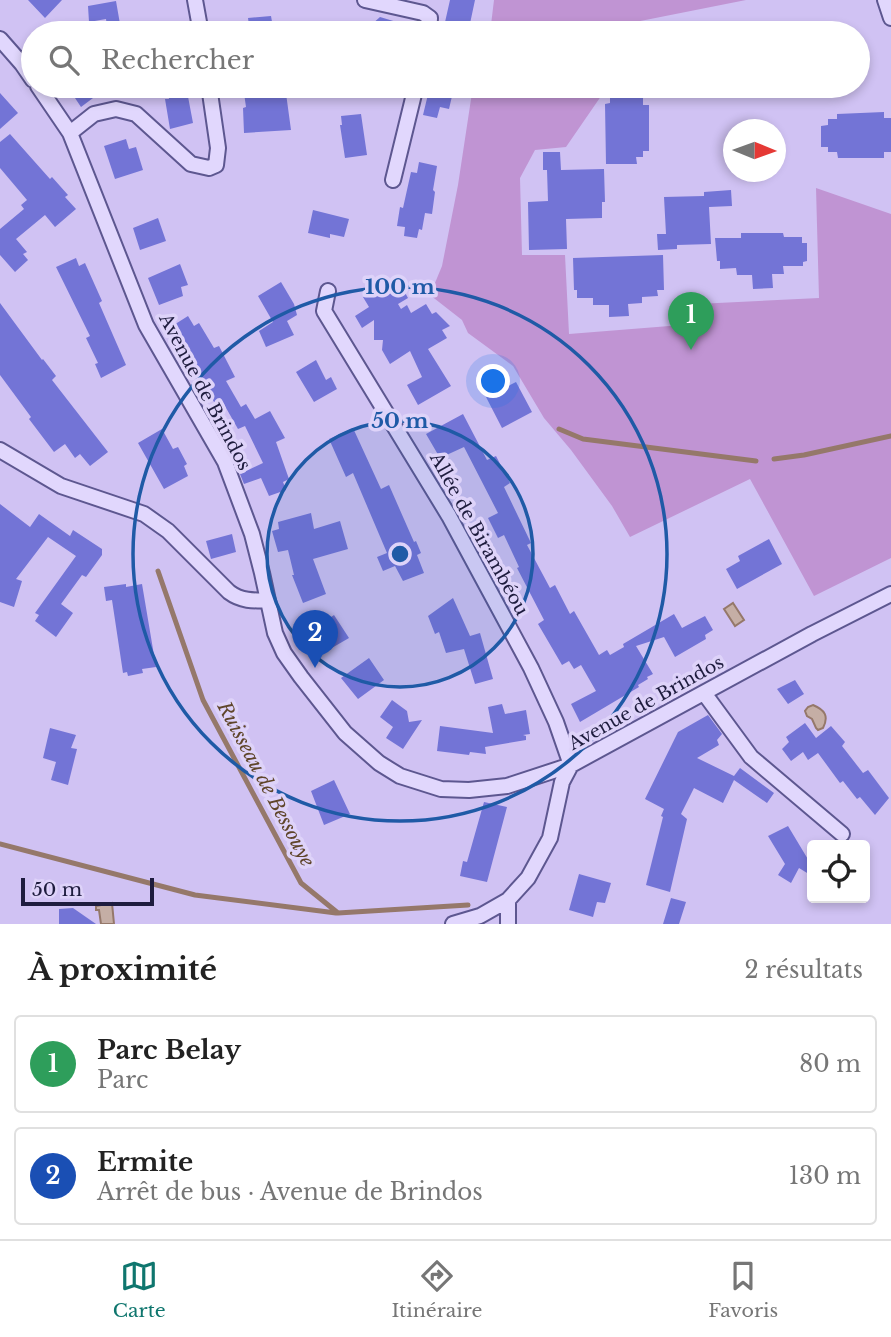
<!DOCTYPE html>
<html lang="fr">
<meta charset="utf-8">
<style>
:root{--surface:#fff;--page:#f6f6f6;--text:#222;--muted:#767676;--line:#e0e0e0;--accent:#0f766e}
body{margin:0;font-family:"Libre Baskerville",serif;background:var(--page);color:var(--text)}
.controls{position:absolute;right:21px;bottom:21px;display:grid;overflow:hidden;border-radius:7px;box-shadow:0 4px 10px #0003}
.controls button{width:63px;height:63px;display:grid;place-items:center;padding:0;border:0;border-bottom:2px solid var(--line);background:var(--surface);color:var(--text);font:35px sans-serif}
.compass{position:absolute;left:723px;top:119px;width:63px;height:63px;border-radius:50%;background:var(--surface);box-shadow:0 4px 10px #0003;rotate:91deg}
.scale{position:absolute;left:21px;bottom:18px;width:133px;box-sizing:border-box;padding-left:7px;border:4px solid #1e1c3e;border-top:0;font-size:19px;line-height:24px;white-space:nowrap;color:#1e1c3e;-webkit-text-stroke:5px #ded3f9;paint-order:stroke}
.you{position:absolute;left:494px;top:382px;width:24px;height:24px;margin:-18px;border:5px solid #fff;border-radius:50%;background:#1a73e8;box-shadow:0 0 0 10px #1a73e833}
.badge{display:grid;place-items:center;width:46px;height:46px;border-radius:50%;background:var(--accent);color:#fff;font-size:23px;font-weight:700}
.pin{position:absolute;translate:-50% -58px;filter:drop-shadow(0 2px 4px #0008)}
.pin::after{content:'';position:absolute;top:37px;width:24px;height:21px;background:inherit;clip-path:polygon(0 0,100% 0,50% 100%)}
.list{margin:0;padding:0;list-style:none}
h2{display:flex;justify-content:space-between;align-items:center;height:91px;margin:0;padding:0 28px;font-size:30px}
h2 small{font-size:23px;font-weight:400;color:var(--muted)}
.list li{display:grid;grid-template-columns:46px 1fr auto;gap:21px;align-items:center;box-sizing:border-box;height:98px;margin:0 14px 14px;padding:0 14px;border:2px solid var(--line);border-radius:7px}
.list b{display:block;font-size:26px;white-space:nowrap}
.list p{margin:0;font-size:23px;white-space:nowrap;color:var(--muted)}
.list em{font-size:23px;font-style:normal;color:var(--muted)}
.icon{flex:none;width:38px;height:38px;fill:none;stroke:currentColor;stroke-width:2;stroke-linecap:round;stroke-linejoin:round}
.map{position:relative;flex:none;width:891px;height:924px;overflow:hidden}
.search{position:absolute;background:var(--surface);box-shadow:0 4px 10px #0003;left:21px;right:21px;top:21px;height:77px;display:flex;align-items:center;gap:18px;box-sizing:border-box;padding:0 24px;border-radius:38px;color:var(--muted);font-size:26px}
.sheet{height:315px;background:var(--surface)}
nav{display:flex;justify-content:space-around;align-items:center;box-sizing:border-box;height:98px;border-top:2px solid var(--line);background:var(--surface);font-size:19px;color:var(--muted)}
nav a{display:grid;justify-items:center;gap:4px}
nav .on{color:var(--accent)}
.map>svg:first-child{display:block}
</style>
<div class="map">
<svg width="891" height="924" viewBox="0 0 891 924">
<rect width="100%" height="100%" fill="#d0c2f3"/>
<path fill="#c094d3" d="M 494,0 L 746,0 L 580,33 L 490,33 Z
M 473,86 L 608,86 L 566,147 L 535,150 L 520,178 L 522,255 L 565,255 L 569,334 L 682,325 L 697,304 L 819,298 L 816,188 L 891,214 L 891,558 L 814,596 L 750,479 L 630,537 L 612,506 L 571,450 L 544,418 L 513,366 L 468,333 L 462,320 L 430,295 L 442,266 L 458,185 Z"/>
<path fill="#c5aea5" stroke="#95786a" stroke-width="2" d="M 733,603 L 744,620 L 735,626 L 724,609 Z
M 813,705 C 825,710 829,716 823,728 L 818,730 L 816,728 L 812,719 L 807,716 L 805,711 L 808,707 Z
M 112,903 L 114,924 L 101,924 L 99,910 L 96,910 L 96,906 Z"/>
<g fill="none" stroke-linecap="round" stroke-linejoin="round">
<path stroke="#95786a" stroke-width="5" d="M 559,429 L 583,439 L 756,461
M 774,459 L 804,455 L 891,436
M 158,571 L 203,700 L 301,883 L 338,913 L 468,905
M 0,844 L 195,895 L 336,913"/>
</g>
<path fill="#7374d6" d="M 28,0 L 62,0 L 45,18 Z
M 450,0 L 475,0 L 468,33 L 443,31 Z
M 116,1 L 120,24 L 107,26 L 106,19 L 89,22 L 88,6 Z
M 271,16 L 274,33 L 250,33 L 248,18 Z
M 380,17 L 420,29 L 419,33 L 362,33 Z
M 67,86 L 109,86 L 81,107 Z
M 167,86 L 186,86 L 193,123 L 170,129 L 165,99 L 169,99 Z
M 243,86 L 285,86 L 291,130 L 244,133 L 243,108 L 246,107 Z
M 430,86 L 453,92 L 449,109 L 440,107 L 437,118 L 423,115 Z
M 636,88 L 637,96 L 643,97 L 643,105 L 649,105 L 649,151 L 643,151 L 643,157 L 636,157 L 637,164 L 606,164 L 605,104 L 610,103 L 610,97 L 616,97 L 616,89 Z
M 0,93 L 18,113 L 0,129 Z
M 884,112 L 884,118 L 891,118 L 891,152 L 884,152 L 884,158 L 838,158 L 837,152 L 828,152 L 828,147 L 821,147 L 821,126 L 828,125 L 828,119 L 837,119 L 837,114 Z
M 361,114 L 367,155 L 345,158 L 340,125 L 342,125 L 341,116 Z
M 10,134 L 50,179 L 52,177 L 68,195 L 65,197 L 76,209 L 55,227 L 45,215 L 16,239 L 27,252 L 23,254 L 28,260 L 15,272 L 0,255 L 0,229 L 24,209 L 21,205 L 27,200 L 0,168 L 0,142 Z
M 126,139 L 129,149 L 136,147 L 143,170 L 115,179 L 104,146 Z
M 543,152 L 560,152 L 561,170 L 604,169 L 605,202 L 602,202 L 602,218 L 566,219 L 567,249 L 529,250 L 528,202 L 548,201 L 547,170 L 543,170 Z
M 419,162 L 437,166 L 433,190 L 435,192 L 432,214 L 425,213 L 422,230 L 419,229 L 417,238 L 404,236 L 405,227 L 397,226 L 400,207 L 403,208 L 411,172 L 417,173 Z
M 731,190 L 732,206 L 709,207 L 711,244 L 677,245 L 677,249 L 658,250 L 657,234 L 666,234 L 664,197 L 704,196 L 704,192 Z
M 313,210 L 349,219 L 344,237 L 330,234 L 330,238 L 308,233 Z
M 158,218 L 166,241 L 140,250 L 133,228 Z
M 741,233 L 783,233 L 784,237 L 802,237 L 802,243 L 807,243 L 807,261 L 803,262 L 803,266 L 783,266 L 784,274 L 772,274 L 773,288 L 753,289 L 752,275 L 737,275 L 736,268 L 720,269 L 720,261 L 717,261 L 715,238 L 741,238 Z
M 663,255 L 664,290 L 657,290 L 658,296 L 642,297 L 642,303 L 628,304 L 629,316 L 609,317 L 609,305 L 593,305 L 593,298 L 577,298 L 577,290 L 574,290 L 573,258 Z
M 76,258 L 79,266 L 85,263 L 102,301 L 99,303 L 126,365 L 101,378 L 95,364 L 98,363 L 86,338 L 90,336 L 56,267 Z
M 180,264 L 188,285 L 181,287 L 183,296 L 159,305 L 148,278 Z
M 281,282 L 294,304 L 297,315 L 287,321 L 294,335 L 266,347 L 259,331 L 273,322 L 258,296 Z
M 386,283 L 392,293 L 402,287 L 408,298 L 398,304 L 401,309 L 407,305 L 411,313 L 426,304 L 432,314 L 436,312 L 450,326 L 442,330 L 447,338 L 428,349 L 451,386 L 418,405 L 407,385 L 422,377 L 410,351 L 390,364 L 382,350 L 383,340 L 374,340 L 374,320 L 362,328 L 355,316 L 369,307 L 363,297 Z
M 0,303 L 42,360 L 43,359 L 56,376 L 52,380 L 108,452 L 90,466 L 80,454 L 75,458 L 65,444 L 54,452 L 29,419 L 31,417 L 0,375 Z
M 188,316 L 194,326 L 199,323 L 214,348 L 219,346 L 235,377 L 226,381 L 241,407 L 246,404 L 255,419 L 270,411 L 285,438 L 276,442 L 289,479 L 283,482 L 286,490 L 269,496 L 261,478 L 244,484 L 240,474 L 263,463 L 245,426 L 238,429 L 221,399 L 214,402 L 191,359 L 190,360 L 180,342 L 178,344 L 169,328 Z
M 316,360 L 326,380 L 331,377 L 337,389 L 314,402 L 296,372 Z
M 516,382 L 532,412 L 502,428 L 486,397 Z
M 463,414 L 487,460 L 496,456 L 510,483 L 504,487 L 531,543 L 527,545 L 550,588 L 555,585 L 570,614 L 574,611 L 599,655 L 607,650 L 610,655 L 624,647 L 623,644 L 674,614 L 682,628 L 705,616 L 713,630 L 705,635 L 706,639 L 675,657 L 664,637 L 636,646 L 653,674 L 647,677 L 648,679 L 638,685 L 639,687 L 580,722 L 571,704 L 596,691 L 581,665 L 574,669 L 569,661 L 562,665 L 538,624 L 544,620 L 517,568 L 519,567 L 504,535 L 498,538 L 488,518 L 498,513 L 464,447 L 440,458 L 426,434 Z
M 353,428 L 381,489 L 389,485 L 414,542 L 416,541 L 421,553 L 417,555 L 424,573 L 403,581 L 395,566 L 383,571 L 377,557 L 387,553 L 353,473 L 346,477 L 329,439 Z
M 162,429 L 173,449 L 178,447 L 187,464 L 184,466 L 188,476 L 164,489 L 138,443 Z
M 0,504 L 30,527 L 39,514 L 70,536 L 73,530 L 102,549 L 102,555 L 86,577 L 82,575 L 61,604 L 73,613 L 56,637 L 35,621 L 39,615 L 35,613 L 76,556 L 48,537 L 16,579 L 22,581 L 14,607 L 0,602 Z
M 311,513 L 314,529 L 340,521 L 348,549 L 313,559 L 326,594 L 303,603 L 292,575 L 294,575 L 288,550 L 278,552 L 272,531 L 279,529 L 278,522 Z
M 232,534 L 236,552 L 211,559 L 206,541 Z
M 769,539 L 782,564 L 737,589 L 726,569 L 740,561 L 738,556 Z
M 126,584 L 126,587 L 142,584 L 156,667 L 142,669 L 143,673 L 128,676 L 127,672 L 123,673 L 112,600 L 106,601 L 104,587 Z
M 453,598 L 470,636 L 480,633 L 493,679 L 475,684 L 464,649 L 446,653 L 439,632 L 435,634 L 428,616 Z
M 334,615 L 349,638 L 330,649 L 317,627 Z
M 369,658 L 384,680 L 358,699 L 341,678 Z
M 795,680 L 804,694 L 788,704 L 777,689 Z
M 392,700 L 407,711 L 409,722 L 422,720 L 403,749 L 386,738 L 393,727 L 380,717 Z
M 502,704 L 505,714 L 526,710 L 530,734 L 523,735 L 526,736 L 526,740 L 485,747 L 486,754 L 470,752 L 469,755 L 437,751 L 440,726 L 493,733 L 488,707 Z
M 708,715 L 722,734 L 717,740 L 719,745 L 697,758 L 734,776 L 740,768 L 774,793 L 767,803 L 734,780 L 723,803 L 694,788 L 681,814 L 687,819 L 670,892 L 646,885 L 663,817 L 661,816 L 664,809 L 645,799 L 678,732 Z
M 805,723 L 816,738 L 831,726 L 845,742 L 842,746 L 863,773 L 868,770 L 889,798 L 875,815 L 860,797 L 857,799 L 843,781 L 840,783 L 818,753 L 808,760 L 803,752 L 791,761 L 782,749 L 789,742 L 786,737 Z
M 50,728 L 76,735 L 71,748 L 77,749 L 68,785 L 51,780 L 56,762 L 43,758 Z
M 334,780 L 350,814 L 324,825 L 311,791 Z
M 484,802 L 507,807 L 487,882 L 460,876 L 463,861 L 467,862 Z
M 788,826 L 812,866 L 812,876 L 799,868 L 791,883 L 778,875 L 785,864 L 768,836 Z
M 579,874 L 611,883 L 605,903 L 597,902 L 593,917 L 569,910 Z
M 671,898 L 686,902 L 679,924 L 663,924 Z
M 73,908 L 96,924 L 59,924 L 59,909 Z"/>
<g fill="none" stroke-linecap="round" stroke-linejoin="round">
<defs>
<path id="street" d="M 195,0 L 201,33
M 365,0 L 423,13 L 430,18 L 429,33
M 885,0 L 891,18
M 0,39 L 22,64 L 33,80
M 38,86 L 70,133 L 146,325 L 225,462 L 252,534 L 262,573 L 275,633 L 284,653 L 301,677 L 345,733 L 379,763 L 400,776 L 441,789 L 469,790 L 507,786 L 571,765 L 812,634 L 891,594
M 70,133 L 94,114 L 116,109 L 136,114 L 191,164 L 209,168 L 216,165 L 218,148 L 209,86
M 393,180 L 416,86
M 328,291 L 324,311 L 449,516 L 531,668 L 556,722 L 571,765
M 0,450 L 61,486 L 144,514 L 168,531 L 229,592 C 241,601 253,601 268,600
M 704,693 L 751,757 L 842,834
M 453,924 L 480,916 L 508,900 L 528,878 L 550,838 L 562,782 L 571,765
M 508,924 L 508,900"/>
</defs>
<use href="#street" stroke="#5d5790" stroke-width="18"/>
<use href="#street" stroke="#e1d7fd" stroke-width="14"/>
</g>
<circle cx="400" cy="554" r="133" fill="#1f5aa6" fill-opacity=".12"/>
<g fill="none" stroke="#1f5aa6" stroke-width="3.5">
<circle cx="400" cy="554" r="133"/>
<circle cx="400" cy="554" r="267"/>
</g>
<g text-anchor="middle" dominant-baseline="central" stroke-width="7" stroke-linejoin="round" paint-order="stroke">
<g font-size="18" fill="#1e1c3e" stroke="#ded3f9">
<text transform="translate(205 392) rotate(62)">Avenue de Brindos</text>
<text transform="translate(479 534) rotate(61)">Allée de Birambéou</text>
<text transform="translate(646 703) rotate(-29)">Avenue de Brindos</text>
</g>
<g font-size="19" font-style="italic" fill="#5f452a" stroke="#ded3f9">
<text transform="translate(266 784) rotate(62)">Ruisseau de Bessouye</text>
</g>
</g>
<circle cx="400" cy="554" r="10" fill="#1f5aa6" stroke="#ded3f9" stroke-width="3.5"/>
<g font-size="21" text-anchor="middle" font-weight="bold" fill="#1f5aa6" stroke="#ded3f9" stroke-width="7" stroke-linejoin="round" paint-order="stroke">
<text x="400" y="294">100 m</text>
<text x="400" y="428">50 m</text>
</g>
</svg>
<div class="controls">
<button><svg class="icon" aria-label="locate" viewBox="0 0 24 24"><circle cx="12" cy="12" r="6"/><path d="M12 2v4M12 18v4M2 12h4M18 12h4"/></svg></button>
</div>
<svg class="compass" viewBox="-18 -18 36 36"><path d="M0-13l5 13h-10z" fill="#e53935"/><path d="M0 13l5-13h-10z" fill="#767676"/></svg>
<div class="scale">50 m</div>
<div class="you"></div>
<div class="pin badge" style="left:691px;top:350px;background:#2e9e5b">1</div>
<div class="pin badge" style="left:315px;top:668px;background:#1a4fb4">2</div>
<div class="search"><svg class="icon" aria-label="search" viewBox="0 0 24 24"><circle cx="10" cy="10" r="6"/><path d="M15 15l6 6"/></svg>Rechercher</div>
</div>
<section class="sheet">
<h2>À proximité<small>2 résultats</small></h2>
<ul class="list">
<li><span class="badge" style="background:#2e9e5b">1</span><div><b>Parc Belay</b><p>Parc</p></div><em>80 m</em></li>
<li><span class="badge" style="background:#1a4fb4">2</span><div><b>Ermite</b><p>Arrêt de bus · Avenue de Brindos</p></div><em>130 m</em></li>
</ul>
</section>
<nav>
<a class="on"><svg class="icon" aria-label="map" viewBox="0 0 24 24"><path d="M3 6l6-2 6 2 6-2v14l-6 2-6-2-6 2zM9 4v14M15 6v14"/></svg>Carte</a>
<a><svg class="icon" aria-label="directions" viewBox="0 0 24 24"><path d="M12 3l9 9-9 9-9-9zM9 14v-3h6M13 9l2 2-2 2"/></svg>Itinéraire</a>
<a><svg class="icon" aria-label="saved" viewBox="0 0 24 24"><path d="M7 4h10v16l-5-4-5 4z"/></svg>Favoris</a>
</nav>
